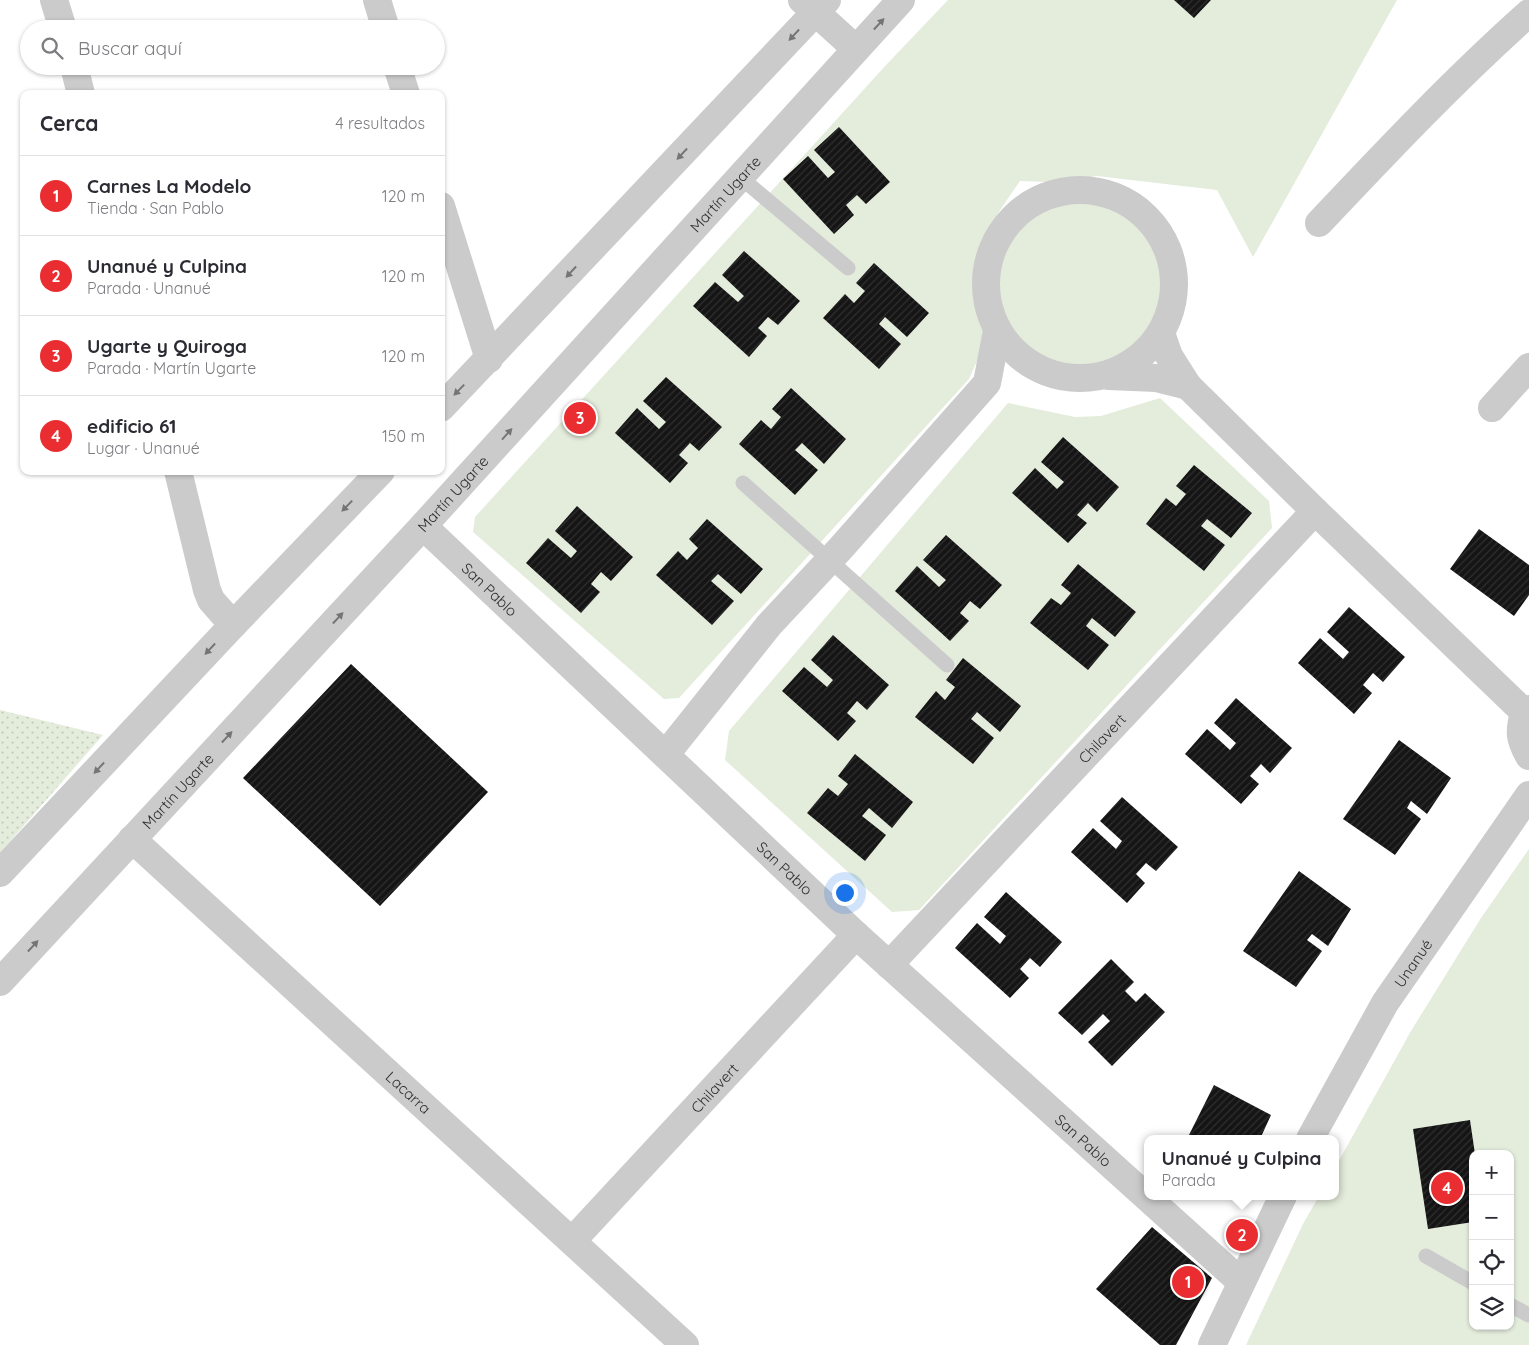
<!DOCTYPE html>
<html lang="es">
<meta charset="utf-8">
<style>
:root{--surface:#fff;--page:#f2f2f3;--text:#2b2b33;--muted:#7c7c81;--line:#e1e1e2;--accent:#e92d31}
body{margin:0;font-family:Quicksand,sans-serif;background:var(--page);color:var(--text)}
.controls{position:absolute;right:15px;bottom:15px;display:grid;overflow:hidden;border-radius:10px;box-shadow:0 1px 4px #0004}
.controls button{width:45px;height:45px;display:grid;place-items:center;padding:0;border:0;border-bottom:1px solid var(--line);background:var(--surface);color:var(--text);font:25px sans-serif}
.you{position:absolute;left:844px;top:892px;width:18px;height:18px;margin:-12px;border:4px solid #fff;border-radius:50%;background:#1a73e8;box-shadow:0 0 0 8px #1a73e833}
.badge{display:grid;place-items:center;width:32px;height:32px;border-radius:50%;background:var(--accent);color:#fff;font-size:16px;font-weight:700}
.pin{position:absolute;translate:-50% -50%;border:2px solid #fff;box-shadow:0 1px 5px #0006}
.popup{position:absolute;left:1144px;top:1135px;width:195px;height:65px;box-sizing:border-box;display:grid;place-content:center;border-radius:10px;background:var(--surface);filter:drop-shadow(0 1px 4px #0005);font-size:16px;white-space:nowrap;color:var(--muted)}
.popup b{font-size:19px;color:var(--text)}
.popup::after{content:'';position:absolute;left:50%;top:100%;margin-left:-10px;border:10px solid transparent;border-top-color:var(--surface)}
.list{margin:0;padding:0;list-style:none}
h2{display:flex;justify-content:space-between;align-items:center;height:65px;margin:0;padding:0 20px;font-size:21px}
h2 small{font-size:16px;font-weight:400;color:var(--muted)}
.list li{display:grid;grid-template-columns:32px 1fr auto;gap:15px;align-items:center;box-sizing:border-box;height:80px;padding:0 20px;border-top:1px solid var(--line)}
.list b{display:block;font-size:19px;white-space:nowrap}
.list p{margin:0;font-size:16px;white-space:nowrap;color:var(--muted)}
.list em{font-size:16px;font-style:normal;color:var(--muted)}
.icon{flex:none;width:28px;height:28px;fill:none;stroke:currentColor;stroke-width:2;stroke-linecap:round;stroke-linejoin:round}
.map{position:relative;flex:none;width:1529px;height:1345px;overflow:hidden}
.search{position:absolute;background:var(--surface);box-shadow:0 1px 4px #0004;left:20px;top:20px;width:425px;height:55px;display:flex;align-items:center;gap:12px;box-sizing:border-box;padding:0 18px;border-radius:28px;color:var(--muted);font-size:19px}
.panel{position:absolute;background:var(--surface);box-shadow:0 1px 4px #0004;left:20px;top:90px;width:425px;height:385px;border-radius:10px}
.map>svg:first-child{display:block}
</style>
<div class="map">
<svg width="1529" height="1345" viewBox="0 0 1529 1345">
<defs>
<pattern id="park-dots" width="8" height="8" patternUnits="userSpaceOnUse" patternTransform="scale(1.25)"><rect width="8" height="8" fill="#e4ecdc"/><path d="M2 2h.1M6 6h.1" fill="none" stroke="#c4cbbd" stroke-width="1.8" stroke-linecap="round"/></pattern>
<pattern id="building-hatch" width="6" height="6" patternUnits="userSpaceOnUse" patternTransform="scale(1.25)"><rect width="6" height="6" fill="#151515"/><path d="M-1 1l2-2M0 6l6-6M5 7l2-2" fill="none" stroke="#2f2f2f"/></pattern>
</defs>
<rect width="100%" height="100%" fill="#fff"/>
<path fill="#e4ecdc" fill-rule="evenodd" d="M 948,0 L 1397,0 L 1253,257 L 1217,190 L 1097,176 L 1047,182 L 1020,181 C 1002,207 974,244 974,277 C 974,298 981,317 988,336 L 969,379 L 679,698 L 664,699 L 473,532 L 475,517 L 887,64 Z
M995 282a87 87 0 1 1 174 0a87 87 0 1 1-174 0Z
M 1160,398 L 1269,501 L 1272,528 L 919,910 L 892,912 L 725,760 L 729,731 L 1008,403 L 1075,417 L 1101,416 Z
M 1529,849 L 1529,1345 L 1246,1345 L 1303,1224 L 1319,1196 L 1336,1196 L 1336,1166 L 1411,1031 L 1481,918 ZM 1470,1120 L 1475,1154 L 1510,1154 L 1510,1326 L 1473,1326 L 1473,1222 L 1428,1229 Z"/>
<path fill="url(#park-dots)" d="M 0,710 L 103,735 L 0,853 Z"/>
<path fill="url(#building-hatch)" d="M 1174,0 L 1211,0 L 1194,18 Z
M 839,127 L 890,182 L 866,204 L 857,195 L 846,205 L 854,215 L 834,234 L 783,179 L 808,156 L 828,178 L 835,172 L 814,150 Z
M 744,251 L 800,301 L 778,325 L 768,317 L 758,328 L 767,336 L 749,357 L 693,306 L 715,282 L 738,302 L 744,296 L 722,275 Z
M 874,263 L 929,313 L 907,337 L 885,317 L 879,324 L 901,344 L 879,369 L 823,318 L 845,294 L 854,303 L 865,291 L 856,283 Z
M 666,377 L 722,427 L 699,451 L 690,443 L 679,455 L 688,463 L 670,483 L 615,433 L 637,408 L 659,429 L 666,422 L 643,401 Z
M 791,388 L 846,439 L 824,464 L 802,443 L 795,450 L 818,470 L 795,495 L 739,444 L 761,420 L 771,429 L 781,417 L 772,409 Z
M 1063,437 L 1119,487 L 1097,512 L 1088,503 L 1077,515 L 1087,523 L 1068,543 L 1012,493 L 1035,468 L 1057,489 L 1064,482 L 1041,462 Z
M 1194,465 L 1252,513 L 1231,538 L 1207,519 L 1201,526 L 1225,545 L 1204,571 L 1146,524 L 1166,498 L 1176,506 L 1186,494 L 1176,486 Z
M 577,506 L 633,557 L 611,581 L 601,572 L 591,584 L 600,592 L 581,613 L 526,563 L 548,538 L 571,558 L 577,551 L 555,531 Z
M 707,519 L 763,569 L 741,594 L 718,574 L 711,581 L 734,601 L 712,625 L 656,575 L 678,551 L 687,560 L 698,548 L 689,539 Z
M 1479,529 L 1529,565 L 1529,595 L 1514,616 L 1450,569 Z
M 946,535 L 1002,585 L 980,609 L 970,601 L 960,613 L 969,621 L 950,641 L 895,591 L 917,566 L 939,587 L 946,580 L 923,560 Z
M 1078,564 L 1136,612 L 1115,637 L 1092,618 L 1086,626 L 1109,645 L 1088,670 L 1030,623 L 1051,598 L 1061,605 L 1071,593 L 1061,585 Z
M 1349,607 L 1405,657 L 1383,682 L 1373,673 L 1363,685 L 1372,693 L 1354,714 L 1298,663 L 1320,638 L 1343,659 L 1349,652 L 1327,632 Z
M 833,635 L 889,685 L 867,710 L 857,701 L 847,713 L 856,721 L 838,741 L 782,691 L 804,667 L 827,687 L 833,680 L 811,660 Z
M 963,658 L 1021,706 L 1000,732 L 977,712 L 971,719 L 994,738 L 973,764 L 915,717 L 936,691 L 945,700 L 955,687 L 946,680 Z
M 351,664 L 488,792 L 380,906 L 243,778 Z
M 1236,698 L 1292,748 L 1270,773 L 1261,764 L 1250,776 L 1259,784 L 1241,804 L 1185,754 L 1207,729 L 1230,750 L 1236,743 L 1214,723 Z
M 1399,740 L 1451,778 L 1427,814 L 1411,801 L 1407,808 L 1421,819 L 1395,855 L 1343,819 Z
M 855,754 L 913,802 L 892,828 L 869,808 L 862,816 L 886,835 L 865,861 L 807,813 L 828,788 L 838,796 L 848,784 L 838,776 Z
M 1122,797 L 1178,847 L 1156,871 L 1146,863 L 1136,874 L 1145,883 L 1127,903 L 1071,852 L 1093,828 L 1116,849 L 1122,841 L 1100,821 Z
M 1299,871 L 1351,909 L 1328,946 L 1312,934 L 1307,940 L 1322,951 L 1296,987 L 1243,951 Z
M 1006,892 L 1062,942 L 1040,967 L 1030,958 L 1020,969 L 1029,978 L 1010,998 L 955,948 L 977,923 L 1000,944 L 1006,936 L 984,917 Z
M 1111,959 L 1134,982 L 1125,991 L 1136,1002 L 1145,993 L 1165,1012 L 1112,1066 L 1088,1042 L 1110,1021 L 1103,1014 L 1082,1035 L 1058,1013 Z
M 1214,1085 L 1271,1115 L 1260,1139 L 1187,1139 Z
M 1470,1120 L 1475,1154 L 1473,1154 L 1473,1222 L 1428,1229 L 1413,1129 Z
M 1152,1227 L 1212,1278 L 1176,1345 L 1160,1345 L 1096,1289 Z"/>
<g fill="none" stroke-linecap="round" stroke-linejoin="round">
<path stroke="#cbcbcb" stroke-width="15" d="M 740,177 L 848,268
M 743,483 L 947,665
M 1426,1256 L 1473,1283
M 1510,1305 L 1529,1315"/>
<g stroke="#cbcbcb" stroke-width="28">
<path d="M 54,0 L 63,29"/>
<path d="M 377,0 L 386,29"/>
<path d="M 802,0 L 856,49"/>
<path d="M 74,66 L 81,94"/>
<path d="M 397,66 L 406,94"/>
<circle cx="1080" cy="284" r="94"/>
<path d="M 441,206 L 489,359"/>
<path d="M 1319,223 C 1387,151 1455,79 1529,13"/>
<path d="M 1161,333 L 1169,356 L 1188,386 L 1315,511 L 1524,712"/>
<path d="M 1109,376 L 1156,378 L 1188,386"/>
<path d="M 1492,408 L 1529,367"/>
<path d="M 178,471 L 207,590 L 211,600 L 233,625"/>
<path id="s1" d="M 423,526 L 856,935 L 1241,1282"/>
<path d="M 1529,709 L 1524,712 C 1519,732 1519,738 1529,756"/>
<path d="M 666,754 L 769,625 L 840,549 L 987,383 L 997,331"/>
<path id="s2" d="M 132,839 L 685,1345"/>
<path id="s3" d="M 889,965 L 1315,511"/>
<path id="s4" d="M 572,1241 L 856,935"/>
</g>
<g stroke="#cbcbcb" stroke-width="28">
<path d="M 441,408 L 827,0"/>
<path d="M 0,873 L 233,625 L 381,471"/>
<path id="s5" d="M 0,982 L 423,526 L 901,0"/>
<path id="s6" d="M 1310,1139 L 1385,1003 L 1529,795"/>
<path d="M 1212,1345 L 1283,1196"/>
</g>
</g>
<defs><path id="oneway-solid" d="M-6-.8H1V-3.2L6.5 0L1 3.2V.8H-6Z" transform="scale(1.25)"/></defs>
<g fill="#757575">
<use href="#oneway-solid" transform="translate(879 24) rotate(-47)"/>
<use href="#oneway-solid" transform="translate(794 35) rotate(133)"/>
<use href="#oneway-solid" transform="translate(682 154) rotate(133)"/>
<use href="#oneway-solid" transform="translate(571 272) rotate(133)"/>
<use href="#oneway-solid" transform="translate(459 390) rotate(134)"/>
<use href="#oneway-solid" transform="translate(507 434) rotate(-48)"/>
<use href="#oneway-solid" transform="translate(347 506) rotate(134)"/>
<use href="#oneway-solid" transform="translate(338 618) rotate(-47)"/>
<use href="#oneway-solid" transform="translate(210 649) rotate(133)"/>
<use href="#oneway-solid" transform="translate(227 737) rotate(-47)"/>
<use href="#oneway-solid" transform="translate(99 768) rotate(133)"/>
<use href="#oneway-solid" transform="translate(33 946) rotate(-47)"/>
</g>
<g text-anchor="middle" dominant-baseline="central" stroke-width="5" stroke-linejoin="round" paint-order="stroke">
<g font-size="15" fill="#2e2e2e" stroke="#fff">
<text stroke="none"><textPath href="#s5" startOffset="1071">Martín Ugarte</textPath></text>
<text stroke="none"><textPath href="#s5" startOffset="666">Martín Ugarte</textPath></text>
<text stroke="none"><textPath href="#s1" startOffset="92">San Pablo</textPath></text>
<text stroke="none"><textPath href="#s3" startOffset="311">Chilavert</textPath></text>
<text stroke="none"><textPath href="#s5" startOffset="261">Martín Ugarte</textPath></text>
<text stroke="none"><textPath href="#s1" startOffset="498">San Pablo</textPath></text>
<text stroke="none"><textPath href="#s6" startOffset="204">Unanué</textPath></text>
<text stroke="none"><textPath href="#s4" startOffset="209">Chilavert</textPath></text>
<text stroke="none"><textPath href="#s2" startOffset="375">Lacarra</textPath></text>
<text stroke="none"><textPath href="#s1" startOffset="902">San Pablo</textPath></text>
</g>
</g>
</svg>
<div class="controls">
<button>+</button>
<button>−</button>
<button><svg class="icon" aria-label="locate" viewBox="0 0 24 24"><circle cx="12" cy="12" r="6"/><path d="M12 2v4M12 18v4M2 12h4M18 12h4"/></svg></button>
<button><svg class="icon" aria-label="layers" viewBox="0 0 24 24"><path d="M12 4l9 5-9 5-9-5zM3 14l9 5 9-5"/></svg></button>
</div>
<div class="you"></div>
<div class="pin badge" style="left:1188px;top:1282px">1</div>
<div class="pin badge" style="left:1242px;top:1235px">2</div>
<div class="popup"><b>Unanué y Culpina</b>Parada</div>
<div class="pin badge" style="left:580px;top:418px">3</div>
<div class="pin badge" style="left:1447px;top:1188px">4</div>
<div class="search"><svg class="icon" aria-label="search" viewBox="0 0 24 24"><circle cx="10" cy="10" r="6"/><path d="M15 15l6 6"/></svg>Buscar aquí</div>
<section class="panel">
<h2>Cerca<small>4 resultados</small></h2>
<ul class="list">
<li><span class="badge">1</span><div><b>Carnes La Modelo</b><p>Tienda · San Pablo</p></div><em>120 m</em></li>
<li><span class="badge">2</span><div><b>Unanué y Culpina</b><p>Parada · Unanué</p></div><em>120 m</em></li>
<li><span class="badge">3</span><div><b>Ugarte y Quiroga</b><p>Parada · Martín Ugarte</p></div><em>120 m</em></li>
<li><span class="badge">4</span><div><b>edificio 61</b><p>Lugar · Unanué</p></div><em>150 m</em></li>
</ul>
</section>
</div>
